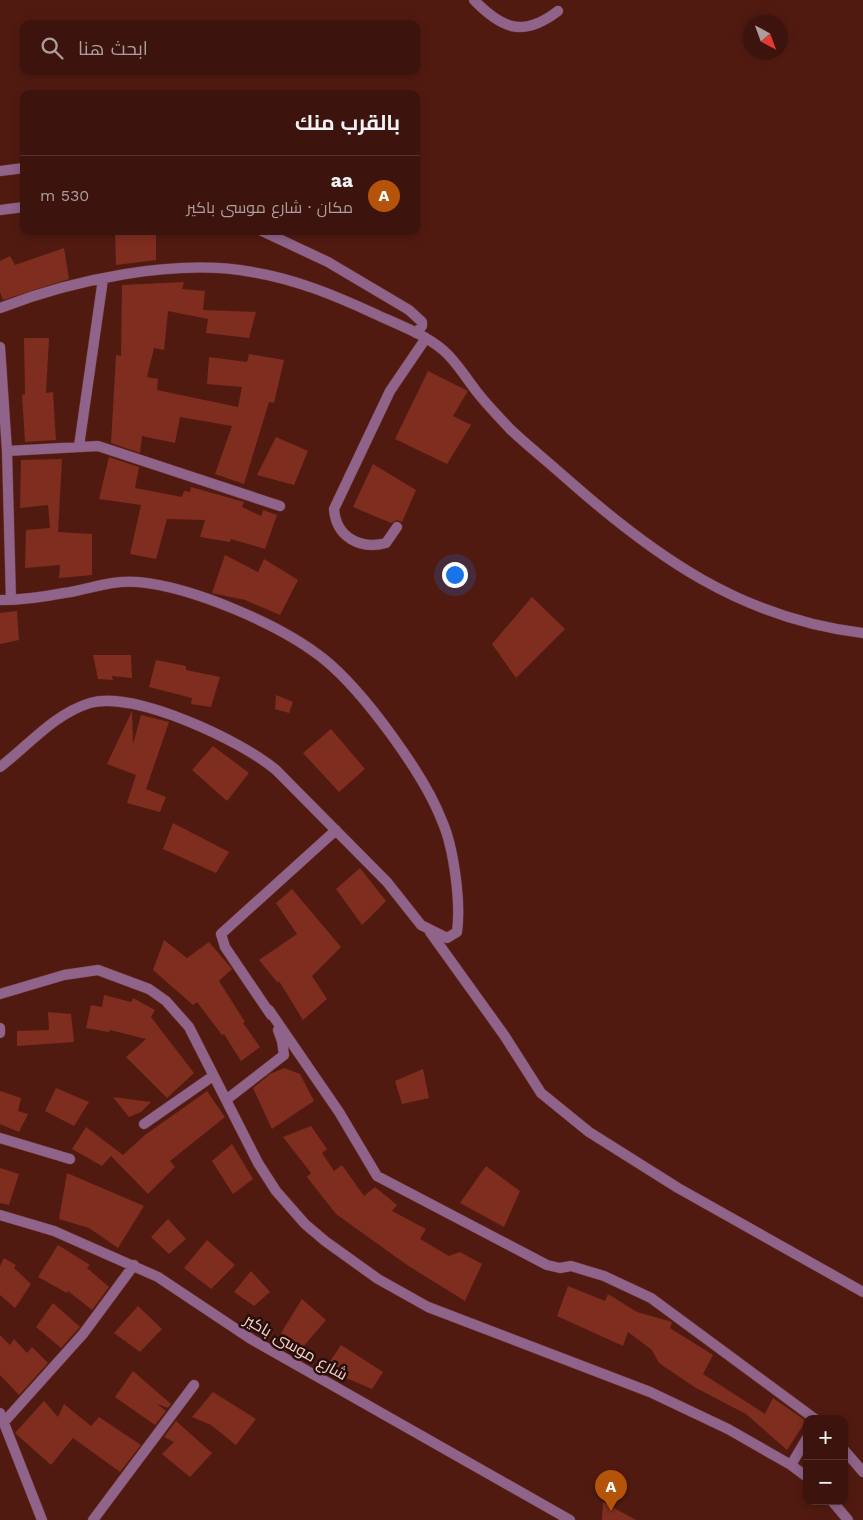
<!DOCTYPE html>
<html lang="ar">
<meta charset="utf-8">
<style>
:root{--surface:#3d140d;--page:#48211b;--text:#f1f3f6;--muted:#ad9e9d;--line:#56332e;--accent:#b45309}
body{margin:0;font-family:"Work Sans",Cairo,sans-serif;background:var(--page);color:var(--text);direction:rtl}
.controls{position:absolute;right:15px;bottom:15px;display:grid;overflow:hidden;border-radius:10px;box-shadow:0 2px 8px #0003}
.controls button{width:45px;height:45px;display:grid;place-items:center;padding:0;border:0;border-bottom:1px solid var(--line);background:var(--surface);color:var(--text);font:25px sans-serif}
.compass{position:absolute;left:743px;top:15px;width:45px;height:45px;border-radius:50%;background:var(--surface);box-shadow:0 2px 8px #0003;rotate:139deg}
.you{position:absolute;left:454px;top:574px;width:18px;height:18px;margin:-12px;border:4px solid #fff;border-radius:50%;background:#1a73e8;box-shadow:0 0 0 8px #1a73e833}
.badge{display:grid;place-items:center;width:32px;height:32px;border-radius:50%;background:var(--accent);color:#fff;font-size:16px;font-weight:700}
.pin{position:absolute;translate:-50% -41px;filter:drop-shadow(0 1px 2px #0008)}
.pin::after{content:'';position:absolute;top:26px;width:18px;height:15px;background:inherit;clip-path:polygon(0 0,100% 0,50% 100%)}
.list{margin:0;padding:0;list-style:none}
h2{display:flex;justify-content:space-between;align-items:center;height:65px;margin:0;padding:0 20px;font-size:21px}
h2 small{font-size:16px;font-weight:400;color:var(--muted)}
.list li{display:grid;grid-template-columns:32px 1fr auto;gap:15px;align-items:center;box-sizing:border-box;height:80px;padding:0 20px;border-top:1px solid var(--line)}
.list b{display:block;font-size:19px;white-space:nowrap}
.list p{margin:0;font-size:16px;white-space:nowrap;color:var(--muted)}
.list em{font-size:16px;font-style:normal;color:var(--muted)}
.icon{flex:none;width:28px;height:28px;fill:none;stroke:currentColor;stroke-width:2;stroke-linecap:round;stroke-linejoin:round}
.map{position:relative;flex:none;width:863px;height:1520px;overflow:hidden;direction:ltr}
.search{position:absolute;background:var(--surface);box-shadow:0 2px 8px #0003;left:20px;top:20px;width:400px;height:55px;display:flex;align-items:center;gap:12px;box-sizing:border-box;padding:0 18px;border-radius:10px;color:var(--muted);font-size:19px}
.panel{position:absolute;background:var(--surface);box-shadow:0 2px 8px #0003;left:20px;top:90px;width:400px;height:145px;border-radius:10px;direction:rtl}
.map>svg:first-child{display:block}
</style>
<div class="map">
<svg width="863" height="1520" viewBox="0 0 863 1520">
<rect width="100%" height="100%" fill="#511a11"/>
<path fill="#7e2d1f" d="M 115,231 L 156,231 L 156,260 L 116,265 Z
M 64,248 L 69,279 L 3,300 L 0,292 L 0,261 L 10,256 L 15,265 Z
M 184,282 L 182,289 L 205,291 L 203,310 L 256,312 L 249,338 L 206,333 L 208,319 L 168,311 L 164,350 L 154,348 L 147,377 L 158,379 L 157,390 L 238,407 L 242,387 L 207,384 L 209,357 L 247,362 L 249,354 L 284,360 L 274,403 L 269,402 L 244,484 L 215,474 L 232,426 L 180,417 L 175,443 L 142,436 L 140,453 L 111,443 L 116,355 L 121,356 L 122,285 Z
M 24,338 L 49,338 L 46,393 L 53,392 L 56,440 L 25,442 L 22,395 L 25,394 Z
M 428,371 L 468,391 L 453,416 L 471,425 L 447,464 L 395,439 Z
M 276,437 L 308,451 L 294,485 L 257,475 Z
M 109,457 L 139,467 L 135,488 L 182,497 L 184,491 L 190,492 L 191,487 L 244,502 L 242,507 L 261,516 L 263,510 L 277,515 L 265,549 L 231,539 L 230,542 L 200,537 L 205,520 L 167,519 L 156,559 L 130,554 L 141,505 L 99,499 Z
M 62,459 L 58,532 L 92,534 L 92,575 L 59,578 L 60,565 L 25,568 L 26,530 L 50,528 L 48,505 L 20,508 L 21,460 Z
M 373,464 L 416,490 L 402,522 L 397,520 L 391,523 L 353,507 Z
M 225,555 L 258,572 L 264,559 L 298,580 L 280,615 L 245,600 L 212,593 Z
M 532,597 L 565,629 L 516,678 L 492,644 Z
M 17,611 L 19,640 L 0,644 L 0,613 Z
M 93,655 L 131,655 L 132,678 L 112,676 L 113,680 L 98,679 Z
M 156,660 L 186,666 L 186,670 L 220,677 L 211,707 L 191,704 L 192,698 L 149,687 Z
M 276,695 L 293,702 L 289,713 L 275,709 Z
M 132,711 L 133,744 L 141,715 L 169,722 L 146,789 L 166,797 L 160,812 L 127,803 L 136,775 L 107,764 Z
M 331,729 L 365,769 L 339,792 L 303,753 Z
M 213,746 L 249,773 L 227,801 L 192,770 Z
M 173,823 L 229,852 L 216,873 L 163,849 Z
M 360,868 L 386,901 L 362,925 L 336,889 Z
M 292,889 L 341,947 L 312,976 L 327,999 L 303,1020 L 279,981 L 278,983 L 259,960 L 297,934 L 276,903 Z
M 164,940 L 187,958 L 209,942 L 232,969 L 219,981 L 245,1022 L 243,1023 L 260,1047 L 241,1061 L 224,1034 L 222,1035 L 197,1002 L 193,1005 L 153,970 Z
M 104,995 L 131,1002 L 133,998 L 155,1010 L 151,1017 L 194,1073 L 167,1098 L 126,1057 L 146,1039 L 110,1030 L 109,1032 L 86,1028 L 91,1005 L 102,1007 Z
M 48,1012 L 71,1014 L 74,1042 L 17,1046 L 17,1031 L 49,1030 Z
M 284,1068 L 300,1074 L 314,1101 L 272,1129 L 253,1088 L 270,1074 Z
M 423,1069 L 429,1098 L 402,1104 L 395,1081 Z
M 56,1088 L 89,1102 L 74,1126 L 45,1111 Z
M 0,1091 L 21,1098 L 18,1111 L 28,1114 L 19,1132 L 0,1124 Z
M 207,1091 L 225,1117 L 170,1161 L 175,1167 L 148,1194 L 111,1156 L 102,1166 L 72,1149 L 86,1127 L 123,1155 L 145,1135 Z
M 113,1097 L 151,1102 L 141,1112 L 129,1117 Z
M 311,1126 L 327,1149 L 322,1153 L 334,1171 L 342,1165 L 364,1196 L 375,1187 L 397,1205 L 392,1211 L 426,1229 L 420,1239 L 449,1256 L 460,1252 L 482,1264 L 465,1301 L 407,1265 L 336,1214 L 307,1177 L 311,1173 L 283,1137 Z
M 232,1144 L 253,1179 L 233,1194 L 212,1161 Z
M 486,1166 L 520,1191 L 504,1227 L 460,1203 Z
M 0,1168 L 19,1174 L 9,1205 L 0,1203 Z
M 67,1173 L 144,1206 L 118,1248 L 89,1228 L 59,1219 Z
M 168,1219 L 186,1239 L 169,1254 L 151,1237 Z
M 207,1240 L 235,1265 L 211,1289 L 184,1268 Z
M 58,1245 L 90,1265 L 87,1268 L 109,1287 L 92,1310 L 68,1291 L 67,1293 L 38,1277 Z
M 4,1258 L 16,1265 L 14,1268 L 31,1284 L 15,1308 L 0,1295 L 0,1266 Z
M 251,1271 L 270,1292 L 254,1306 L 234,1292 Z
M 568,1286 L 605,1301 L 608,1294 L 637,1312 L 672,1322 L 670,1328 L 713,1355 L 703,1374 L 765,1414 L 773,1398 L 806,1421 L 787,1450 L 746,1414 L 696,1388 L 659,1363 L 652,1350 L 628,1332 L 623,1346 L 557,1316 Z
M 302,1299 L 326,1320 L 302,1348 L 281,1333 Z
M 53,1303 L 80,1327 L 61,1348 L 36,1327 Z
M 138,1306 L 162,1329 L 140,1352 L 114,1333 Z
M 0,1335 L 10,1345 L 14,1339 L 27,1353 L 32,1347 L 48,1363 L 19,1395 L 0,1375 Z
M 341,1345 L 383,1372 L 372,1389 L 325,1369 Z
M 133,1371 L 171,1404 L 168,1408 L 157,1404 L 166,1411 L 155,1425 L 115,1397 Z
M 213,1392 L 256,1419 L 236,1445 L 211,1425 L 192,1417 Z
M 44,1401 L 58,1417 L 64,1404 L 91,1426 L 99,1417 L 141,1445 L 120,1472 L 73,1438 L 51,1465 L 15,1433 Z
M 176,1421 L 212,1453 L 190,1477 L 162,1454 L 174,1442 L 164,1437 Z
M 603,1502 L 636,1520 L 602,1520 Z"/>
<g fill="none" stroke-linecap="round" stroke-linejoin="round">
<defs>
<path id="minor" d="M 474,0 C 503,30 524,37 558,11
M 0,171 L 24,168
M 0,210 L 24,207
M 262,231 L 328,262 L 409,310 L 422,322 L 422,326 L 416,333
M 0,308 C 72,280 175,258 252,272 C 295,279 334,295 373,313 C 396,324 423,333 443,350 C 456,361 466,378 477,392 C 487,405 499,417 510,429 C 528,446 547,461 566,478 C 654,556 742,619 863,633
M 0,347 L 7,451 L 11,600
M 79,446 L 103,279
M 7,451 L 98,446 L 280,506
M 397,527 L 386,543 C 360,550 336,537 334,509 L 390,391 L 426,338
M 0,600 C 21,600 43,597 64,593 C 92,589 108,580 138,582 C 193,587 282,625 325,660 C 364,692 424,774 442,821 C 454,848 461,903 457,932 L 447,938 L 421,925 L 387,882 L 276,770 C 242,741 134,690 90,703 C 54,714 29,745 0,767
M 430,932 L 504,1035 L 541,1093 L 589,1132 L 678,1188 L 863,1292
M 0,994 L 64,975 L 98,970 L 149,989 L 166,1001 L 189,1027 L 258,1163 L 276,1191 L 305,1224 L 325,1241 L 378,1279 L 428,1307 L 650,1392 L 728,1429 L 791,1465 L 807,1477
M 269,1010 L 339,1112 L 377,1176 L 547,1265 L 560,1268 L 571,1266 L 604,1276 L 651,1298 L 815,1419
M 271,1015 L 225,947 L 221,934 L 336,830
M 0,1028 L 0,1033
M 226,1100 L 284,1055 L 282,1041 L 278,1030
M 144,1124 L 213,1076
M 0,1138 L 70,1159
M 0,1215 L 54,1231 L 158,1277 L 251,1339 L 570,1520
M 0,1413 L 42,1520
M 4,1422 L 83,1334 L 134,1265
M 844,1450 L 863,1472
M 791,1465 L 807,1438
M 832,1501 L 848,1520
M 93,1520 L 194,1385"/>
</defs>
<use href="#minor" stroke="#6b372f" stroke-width="11"/>
<use href="#minor" stroke="#90638a" stroke-width="10"/>
</g>
<g text-anchor="middle" dominant-baseline="central" stroke-width="5" stroke-linejoin="round" paint-order="stroke">
<g font-size="16" fill="#f6d1ca" stroke="#270e0a">
<text transform="translate(296 1347) rotate(30)">شارع موسى باكير</text>
</g>
</g>
</svg>
<div class="controls">
<button>+</button>
<button>−</button>
</div>
<svg class="compass" viewBox="-18 -18 36 36"><path d="M0-13l5 13h-10z" fill="#e53935"/><path d="M0 13l5-13h-10z" fill="#ad9e9d"/></svg>
<div class="you"></div>
<div class="pin badge" style="left:611px;top:1511px">A</div>
<div class="search"><svg class="icon" aria-label="search" viewBox="0 0 24 24"><circle cx="10" cy="10" r="6"/><path d="M15 15l6 6"/></svg>ابحث هنا</div>
<section class="panel">
<h2>بالقرب منك<small></small></h2>
<ul class="list">
<li><span class="badge">A</span><div><b>aa</b><p>مكان · شارع موسى باكير</p></div><em>530 m</em></li>
</ul>
</section>
</div>
